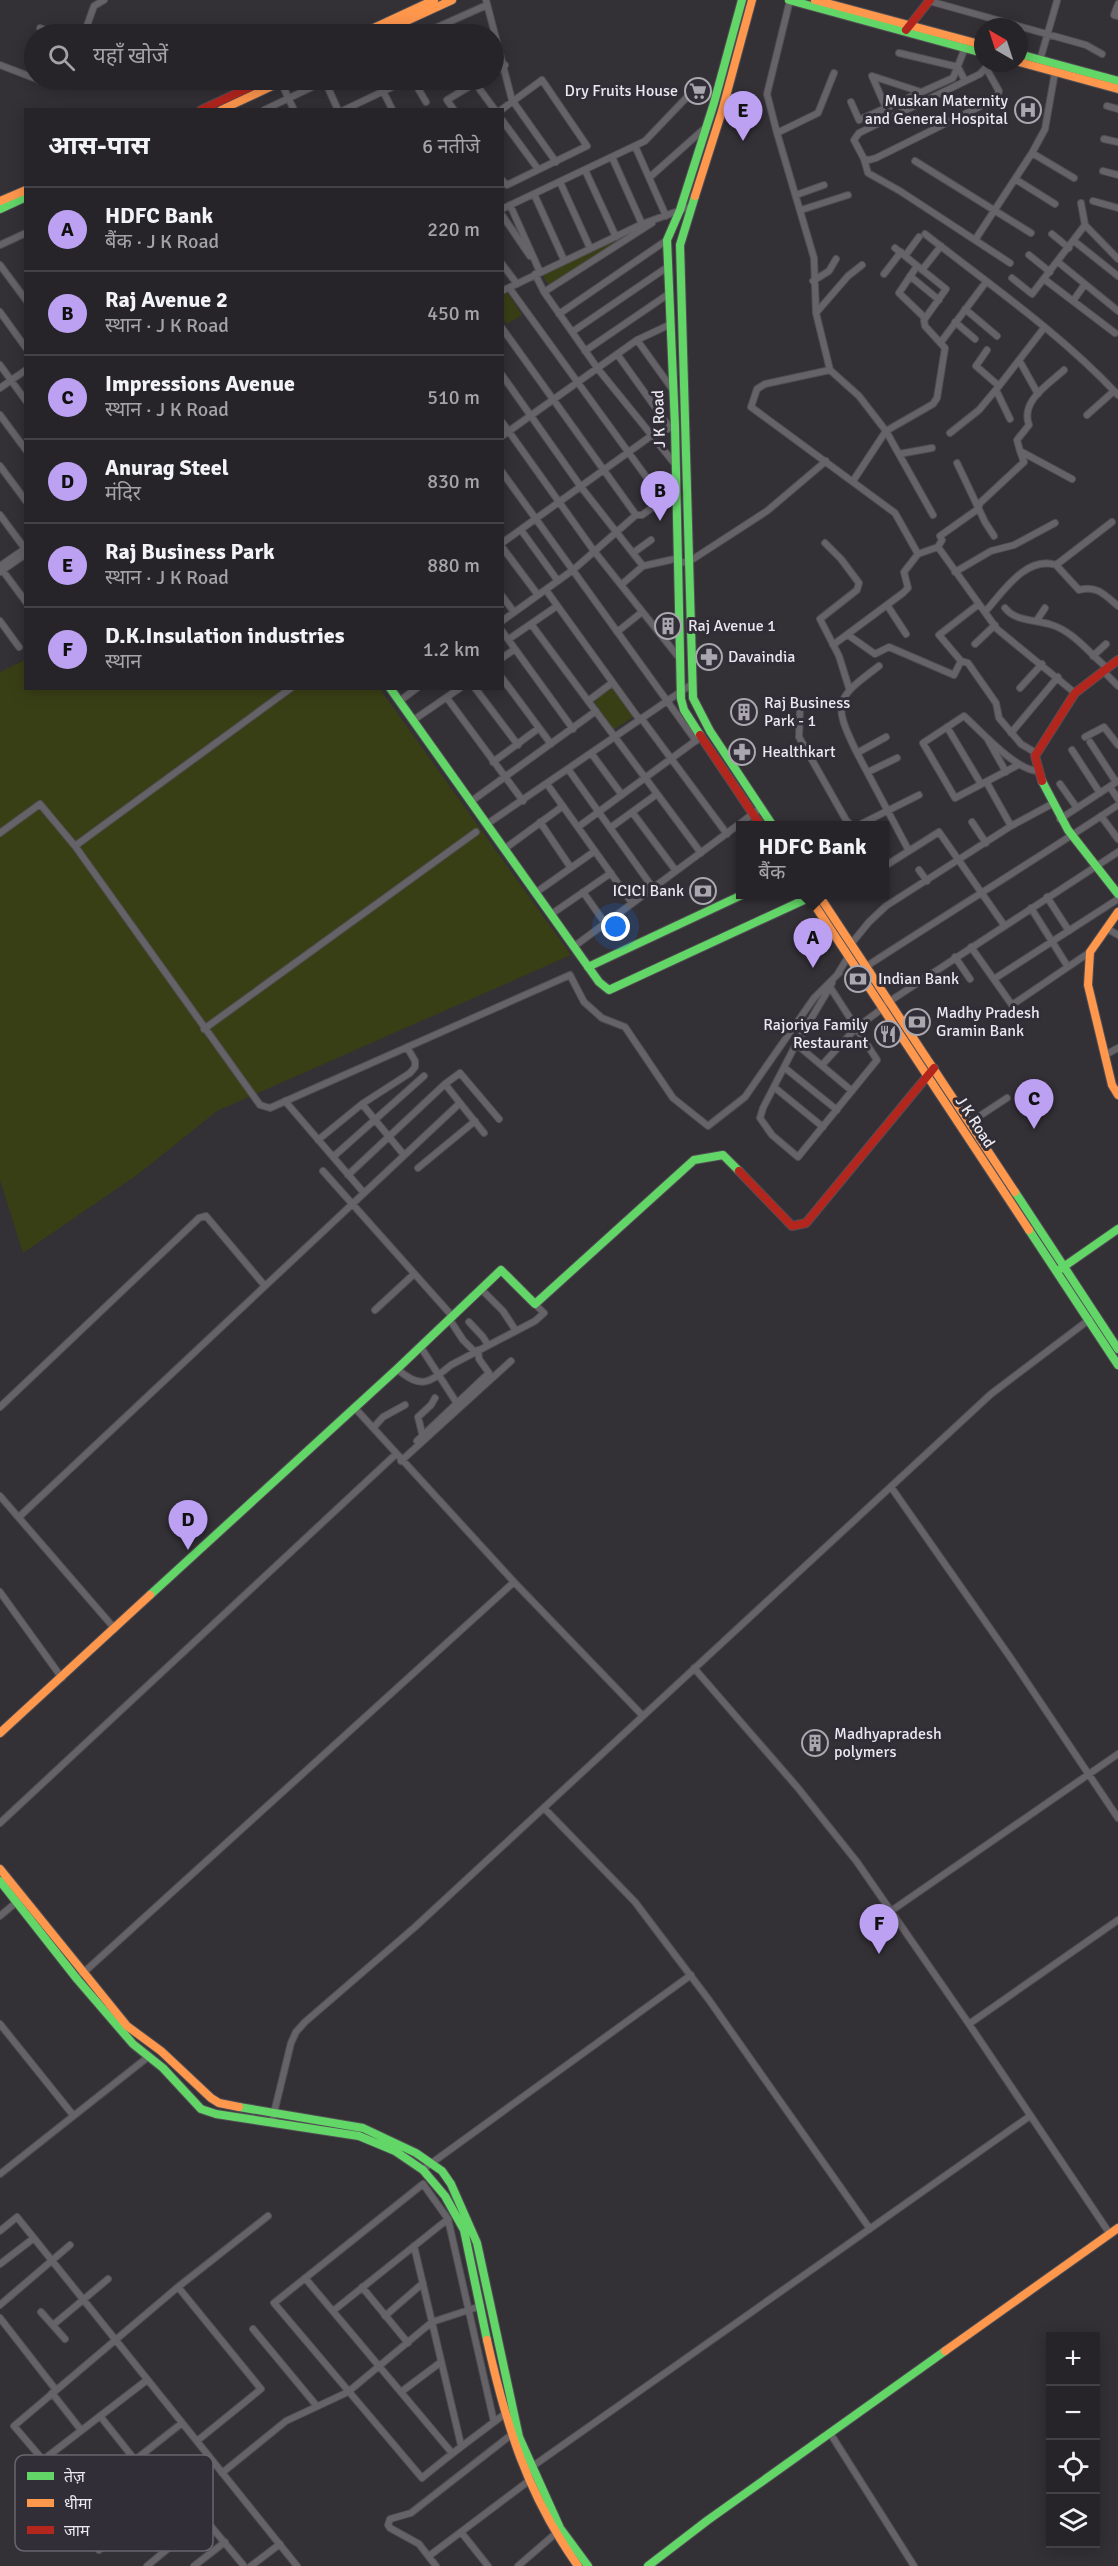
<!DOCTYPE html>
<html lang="hi">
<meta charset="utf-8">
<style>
:root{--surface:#262428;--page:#2e2c30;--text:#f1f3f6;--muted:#a4a4a8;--line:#424145;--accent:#bca0f2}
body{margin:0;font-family:Signika,"Noto Sans Devanagari",sans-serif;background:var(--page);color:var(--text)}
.controls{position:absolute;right:18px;bottom:18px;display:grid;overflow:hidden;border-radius:0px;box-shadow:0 3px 15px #0003}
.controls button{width:54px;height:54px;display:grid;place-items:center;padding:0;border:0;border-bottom:2px solid var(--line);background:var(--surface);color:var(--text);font:30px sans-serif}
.compass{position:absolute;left:974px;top:18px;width:54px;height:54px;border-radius:50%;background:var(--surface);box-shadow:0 3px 15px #0003;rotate:321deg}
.you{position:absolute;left:616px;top:927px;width:21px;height:21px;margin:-15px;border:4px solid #fff;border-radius:50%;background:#1a73e8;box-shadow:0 0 0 9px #1a73e833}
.badge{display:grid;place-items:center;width:39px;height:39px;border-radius:50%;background:var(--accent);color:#111;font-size:20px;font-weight:700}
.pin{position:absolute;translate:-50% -50px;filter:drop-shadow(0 2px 3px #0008)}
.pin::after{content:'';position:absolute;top:32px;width:21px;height:18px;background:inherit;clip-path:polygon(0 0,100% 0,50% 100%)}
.popup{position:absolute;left:736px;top:821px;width:153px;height:78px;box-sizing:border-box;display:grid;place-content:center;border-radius:0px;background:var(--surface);filter:drop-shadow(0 2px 4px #0005);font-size:20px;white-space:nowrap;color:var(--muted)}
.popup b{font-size:22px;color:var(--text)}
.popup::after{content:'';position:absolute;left:50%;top:100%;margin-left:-12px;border:12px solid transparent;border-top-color:var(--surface)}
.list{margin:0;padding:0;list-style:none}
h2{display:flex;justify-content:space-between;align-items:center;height:78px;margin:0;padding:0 24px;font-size:26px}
h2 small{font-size:20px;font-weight:400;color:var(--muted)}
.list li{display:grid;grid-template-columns:39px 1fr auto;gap:18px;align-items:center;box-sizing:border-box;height:84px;padding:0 24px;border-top:2px solid var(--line)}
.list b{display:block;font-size:22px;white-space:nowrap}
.list p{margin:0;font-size:20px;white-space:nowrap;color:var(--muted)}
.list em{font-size:20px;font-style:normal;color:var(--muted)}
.icon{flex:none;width:33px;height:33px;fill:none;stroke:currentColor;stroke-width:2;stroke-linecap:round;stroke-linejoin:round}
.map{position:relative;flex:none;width:1118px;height:2566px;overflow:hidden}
.search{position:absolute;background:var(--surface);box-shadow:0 3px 15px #0003;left:24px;top:24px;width:480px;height:66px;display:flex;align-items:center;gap:15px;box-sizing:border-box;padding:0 21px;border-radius:33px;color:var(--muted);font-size:22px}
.panel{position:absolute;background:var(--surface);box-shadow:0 3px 15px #0003;left:24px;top:108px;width:480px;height:582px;border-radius:0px}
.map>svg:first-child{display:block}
</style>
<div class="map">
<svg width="1118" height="2566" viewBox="0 0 1118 2566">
<rect width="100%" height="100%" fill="#333036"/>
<path fill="#393f15" d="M 639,229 L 549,285 L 542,275 Z
M 508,293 L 522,315 L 507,324 L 503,318 L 502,296 Z
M 25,660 L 26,688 L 380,689 L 571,955 L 217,1111 L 137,1175 L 23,1253 L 0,1180 L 0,672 Z
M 612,688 L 633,717 L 613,730 L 594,701 Z"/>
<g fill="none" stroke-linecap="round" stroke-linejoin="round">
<defs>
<path id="street" d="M 486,0 L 512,100 L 556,162
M 790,0 L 767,94 L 777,133 L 814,258 L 816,313 L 830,370 L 859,396 L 886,431 L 933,515
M 929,1 L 1086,45 L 1102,54
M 1118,4 L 1114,15 L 1118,16
M 40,28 L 57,34
M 84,34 L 94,6 L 104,0
M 422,34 L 487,5
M 899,53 L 958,67 L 965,81
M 1040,60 L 1057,1
M 0,65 L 34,78
M 986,68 L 999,91 L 997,98 L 876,158 L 869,160 L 864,159 L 854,140 L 859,133 L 980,74 L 990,63
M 494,72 L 505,65
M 39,80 L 44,81
M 280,80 L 294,110
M 413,80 L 426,102
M 325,81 L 338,110
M 475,83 L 495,110
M 383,91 L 392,109
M 851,102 L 859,120 L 953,78 L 965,48
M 1107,106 L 1118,109
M 886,108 L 872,76 L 921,92
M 264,110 L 327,80
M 344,110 L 407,80
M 454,110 L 447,100 L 480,80
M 501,110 L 542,80 L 587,146 L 507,185 L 502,180
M 502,120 L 538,169
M 777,133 L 818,113 L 834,73
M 1104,139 L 1118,142
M 635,146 L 666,216
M 1032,153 L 1074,178
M 612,157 L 642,224
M 864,159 L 868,173 L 900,191 L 1010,263
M 915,161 L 1031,233
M 585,170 L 616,237
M 1103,171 L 1118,175
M 650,177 L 705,128
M 1015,179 L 1055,204
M 560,182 L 590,248
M 534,194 L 564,260
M 796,195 L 824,185
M 1093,201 L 1118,208
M 510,205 L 540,272
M 502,209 L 645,141 L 689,95
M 801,210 L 848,195
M 502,215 L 530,256
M 1085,225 L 1118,259
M 925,234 C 990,285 1061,334 1118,395
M 1052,234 L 1069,248
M 975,240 L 1032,153 L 1045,129 L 1055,72
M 1074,241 L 1118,276
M 0,245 L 26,233
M 1029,255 L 1050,272
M 905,256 L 919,237
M 1058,262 L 1118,311
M 502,264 L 517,284
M 0,265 L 26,300
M 917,266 L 899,293 L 925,318
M 922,270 L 941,246
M 535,274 L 544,292 L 598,369 L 675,464
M 884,274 L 901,252
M 910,276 L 939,300
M 1012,278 L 1032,294 L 1085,225 L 1081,203
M 1044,279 L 1115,333
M 813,281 L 829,271 L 836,259
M 510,289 L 663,500
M 502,291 L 642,224 L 692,206
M 544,292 L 652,223
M 1073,301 L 1085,284
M 965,309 L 997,336
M 0,312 L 26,348
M 816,313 L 848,276 L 862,265
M 559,314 L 667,240
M 955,322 L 975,339
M 502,328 L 636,515
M 572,332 L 669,266
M 637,340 L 673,390
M 941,342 L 986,282
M 585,351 L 670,293
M 617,354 L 670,428
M 1019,360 L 1038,394
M 0,365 L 26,401
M 830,370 L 765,384 L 757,389 L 751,407 L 895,513 L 918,554
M 1064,370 C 1049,384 1020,401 1029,425 L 1017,440 L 1020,451 L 1072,479
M 502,375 L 581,487 L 643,566
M 999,386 L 1044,328
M 0,388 L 26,370
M 996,390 L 1010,419
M 0,415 L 26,450
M 1087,415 L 1114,391
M 502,422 L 594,551 L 680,659
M 950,433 L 979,410 L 999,386 L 976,366 L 987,350
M 502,436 L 637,340 L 671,324
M 899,454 L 932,448
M 957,463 L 985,522 L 994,536
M 0,466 L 26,501
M 502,472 L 696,741
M 853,481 L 886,431 L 933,404 L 937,398 L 945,348 L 925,326 L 924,320 L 946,289 L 895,248
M 0,515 L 26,550
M 521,530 L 558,581
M 502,543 L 651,436 L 675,426
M 825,543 L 841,559 L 859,583 L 857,590 L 820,619 L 839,656 L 849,688
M 502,547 L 538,595
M 938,547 L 942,540 L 940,536 L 978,509 L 980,503 L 1024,462 L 1020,451
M 633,553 L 651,540
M 679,563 L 690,561 L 767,511 L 826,461
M 1056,565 L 1112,522
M 0,566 L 26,548
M 0,567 L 26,602
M 0,572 L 26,554
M 955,572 L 991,551 L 1014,545 L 1055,523
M 621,585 L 643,566 L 679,558
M 546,590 L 639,719
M 502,596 L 514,612
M 979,604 L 939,635 L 961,661 L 968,663 L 996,703 L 999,718 L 1021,744 L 1036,753
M 887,605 L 906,634
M 1005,608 C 1016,622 1035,619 1052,625 C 1074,632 1089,653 1107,668
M 985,612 C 1002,593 1026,555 1056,565 L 1079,590 C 1097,585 1105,595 1118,606
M 1037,620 L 1045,608
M 0,621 L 19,647
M 502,621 L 573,570 L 636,515 L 642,515 L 677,490
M 531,624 L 701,853
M 502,631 L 573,729
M 617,632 L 642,612
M 848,635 L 875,654 L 889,647 L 954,675 L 961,661
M 509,639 L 557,606
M 975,644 L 995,625
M 833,645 L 903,593 L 908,588 L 904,572 L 918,554 L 938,547 L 997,629 L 1075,693
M 1093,656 L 1106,644
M 502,658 L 515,649
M 1103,671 L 1118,686
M 502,678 L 551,744
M 475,688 L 518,745
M 1020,688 L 1042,664
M 447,698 L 523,801
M 401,700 L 417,688
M 588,701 L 612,683
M 800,709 L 799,737 L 846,820 L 852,826
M 641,718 L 727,834
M 415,719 L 460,688
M 947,727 L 981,784
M 1011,733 L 1058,677
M 886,737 L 857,753 L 909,851
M 1085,737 L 1104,727 L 1118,745
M 987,738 L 1006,772
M 1090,742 L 1116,782
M 1072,750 L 1100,793
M 591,753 L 622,795
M 857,753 C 832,702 835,699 879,666
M 493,762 L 539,728
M 1018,765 L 955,798 L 923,743 L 964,716 C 982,732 1015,770 1038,771
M 568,769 L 653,888
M 868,772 L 897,758
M 987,783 L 1011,826
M 547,784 L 632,903
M 1060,784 L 1077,808
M 1110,787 L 1118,799
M 473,800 L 596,711
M 632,812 L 676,871
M 1101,816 L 1118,839
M 1060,819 L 1118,781
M 540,822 L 571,868
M 972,822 L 986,843
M 487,824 L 692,684
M 857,826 L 919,795
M 578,827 L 698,739
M 610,828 L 657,794
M 0,833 L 40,804 L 75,846 L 260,1105 L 270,1108 L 570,975 L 584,1002 L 602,1018 L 625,1027 L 673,1098 L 708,1126 L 745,1097 L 814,998 L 839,973
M 75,846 L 291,688
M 507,847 L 563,806
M 885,866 L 939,832 L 1004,925
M 919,870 L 927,881
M 538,891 L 595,851
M 583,892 L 605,923
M 1047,897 L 1069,931
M 1031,908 L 1068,967
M 553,913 L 611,873
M 1106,928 L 1118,935
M 851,944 L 869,922 L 886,906 L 1011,826 L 1050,805
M 576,945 L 761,808
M 971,947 L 1012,1005 L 1090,952
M 955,957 L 970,979
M 867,966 C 950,912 1035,860 1118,805
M 837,975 L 848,957
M 994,979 L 1118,899
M 830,987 L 877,1060 L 798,1157 L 772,1135 L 760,1118 L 763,1108 L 796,1044 L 830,987 L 832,983
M 887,1003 L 1118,852
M 204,1029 L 476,832
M 796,1044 L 852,1091
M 1105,1055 L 1118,1048
M 822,1065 L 856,1028 L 883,1008
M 785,1068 L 837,1110
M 445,1084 L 460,1073 L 499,1119
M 774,1087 L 823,1127
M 285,1101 L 364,1193
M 460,1103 L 484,1133
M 362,1104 L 404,1155
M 969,1123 L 1007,1098
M 318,1140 L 362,1104 L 410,1073 L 415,1067 L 415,1061 L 407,1047
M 333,1157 L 424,1076
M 418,1168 L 475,1121
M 323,1171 L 453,1317
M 481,1289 L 503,1311 L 516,1331
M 375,1310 L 414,1274
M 450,1320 L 463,1340 L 475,1352
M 469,1322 L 483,1337 L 488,1345
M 420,1346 L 458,1405
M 397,1369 C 421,1389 428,1384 451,1365 L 535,1321 L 544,1313 L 535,1304
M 0,1407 L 199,1218 L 206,1216 L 265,1286
M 354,1407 L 514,1582 L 643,1716
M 373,1428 L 383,1417 L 405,1405
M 423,1437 L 418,1417 L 431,1405 L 435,1398
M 417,1441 L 489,1373 L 479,1359 L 478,1350
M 401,1461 L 511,1361
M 891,1487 L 1010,1657 L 1118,1818
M 0,1496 L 115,1629
M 19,1517 L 460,1103 L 445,1084 L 348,1175
M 0,1592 L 62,1678
M 694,1668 L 798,1788 L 857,1862 L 969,2024 L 1110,2234
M 544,1808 L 635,1902 L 709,2000 L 870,2229
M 0,1823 L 395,1455
M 891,1911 L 1118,1754
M 0,1916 L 19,1900
M 82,1974 L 514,1582
M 0,2024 L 73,2115
M 969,2024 L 1118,1920
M 272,2121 L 291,2043 L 296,2032 L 305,2022 L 415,1927 L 991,1394 L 1090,1319
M 422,2170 L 691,1975
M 0,2174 L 148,2057
M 0,2231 L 17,2217 L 297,2566
M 414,2246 L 461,2445
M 0,2264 L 34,2238
M 305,2278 L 452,2453
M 178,2287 L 261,2389 L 197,2441
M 362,2287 L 408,2343
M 0,2305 L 70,2245
M 333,2311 L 448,2219
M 41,2312 L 65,2339
M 385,2316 L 423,2283
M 0,2318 L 56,2390
M 53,2325 L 108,2279
M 253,2329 L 316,2405
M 147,2380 L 43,2460 L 14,2426 L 178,2287 L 268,2216
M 401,2392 L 441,2362
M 52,2393 L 81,2430
M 100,2416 L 135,2460 L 182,2423
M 494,2422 L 448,2219 L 423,2184 L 274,2303 L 422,2478 C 449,2455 477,2435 506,2413
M 830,2433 L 914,2566
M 533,2466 L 1030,2116
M 222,2473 L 286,2421 L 348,2392 L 432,2322 L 481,2306
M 179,2488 L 244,2566
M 54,2507 L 77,2492 L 135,2522
M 461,2532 L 488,2566
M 99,2550 L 213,2461
M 429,2556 L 530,2480
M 147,2566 L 205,2518
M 194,2566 L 225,2542
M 251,2566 L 280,2544
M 436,2566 L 419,2544 L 390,2528 L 388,2525 L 390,2519 L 411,2513 L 511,2435
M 518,2566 L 555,2534"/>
<path id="fast" d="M 789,0 L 983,53
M 1019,54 L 1118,81
M 695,196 L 680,245 L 693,698 L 710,731 L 773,826
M 0,209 L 26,197
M 390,688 L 599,982 L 609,990 L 817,894
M 700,735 L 684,710 L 681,699 L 675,426 L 667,240 L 680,210 L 714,103 L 742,0
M 1042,781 L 1068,830 L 1118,894
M 588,967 L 744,894
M 1015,1192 L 1118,1349
M 1029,1230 L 1118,1365
M 1059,1270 L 1118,1229
M 150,1595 L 397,1369 L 501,1270 L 535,1304 L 694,1160 L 723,1155 L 739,1171
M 0,1881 L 77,1979 L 133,2044 L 163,2068 L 201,2109 L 216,2114 L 359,2136 L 395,2151 L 423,2170 L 445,2196 L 464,2230 L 487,2340
M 239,2107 L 363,2128 L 416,2153 L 442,2171 L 451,2184 L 477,2243 L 519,2437 L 560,2528 L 588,2566
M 648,2566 L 708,2520 L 945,2351"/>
<path id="slow" d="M 815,0 L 983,45
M 361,34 L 434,0
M 378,34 L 452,0
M 1019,62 L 1118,89
M 221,110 L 285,80
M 695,196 L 722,111 L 752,0
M 0,201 L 26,190
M 818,894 L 1015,1192
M 808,895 L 1029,1230
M 1118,912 L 1090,952 L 1088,985 L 1112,1085 L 1118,1095
M 0,1733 L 150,1595
M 0,1869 L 127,2026 L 161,2051 L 211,2098 L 219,2103 L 239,2107
M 487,2340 C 506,2425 527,2494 578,2566
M 945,2351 L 1118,2228"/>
<path id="jam" d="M 906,30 L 930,0
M 201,110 L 265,80
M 700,735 L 761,826
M 1042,781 L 1035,756 L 1075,693 L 1118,660
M 739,1171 L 792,1226 L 806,1223 L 934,1068"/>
</defs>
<use href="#street" stroke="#504e54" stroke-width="8"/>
<use href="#fast" stroke="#504e54" stroke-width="10"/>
<use href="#slow" stroke="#504e54" stroke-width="10"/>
<use href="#jam" stroke="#504e54" stroke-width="10"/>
<use href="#street" stroke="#656367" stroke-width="6"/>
<use href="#fast" stroke="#63d668" stroke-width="8"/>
<use href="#slow" stroke="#ff974d" stroke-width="8"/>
<use href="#jam" stroke="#b3261e" stroke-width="8"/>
</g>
<defs>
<symbol id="supermarket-ring" viewBox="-11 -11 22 22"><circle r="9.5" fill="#322e38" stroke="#aaa7ae" stroke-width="1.5"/><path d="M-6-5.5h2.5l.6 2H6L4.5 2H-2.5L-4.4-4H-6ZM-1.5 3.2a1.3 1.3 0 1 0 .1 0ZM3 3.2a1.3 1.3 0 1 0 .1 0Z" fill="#aaa7ae"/></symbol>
<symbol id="hospital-ring" viewBox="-11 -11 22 22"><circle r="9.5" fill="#322e38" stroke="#aaa7ae" stroke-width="1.5"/><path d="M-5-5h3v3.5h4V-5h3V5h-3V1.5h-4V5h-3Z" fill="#aaa7ae"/></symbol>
<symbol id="building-ring" viewBox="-11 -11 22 22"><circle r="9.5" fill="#322e38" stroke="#aaa7ae" stroke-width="1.5"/><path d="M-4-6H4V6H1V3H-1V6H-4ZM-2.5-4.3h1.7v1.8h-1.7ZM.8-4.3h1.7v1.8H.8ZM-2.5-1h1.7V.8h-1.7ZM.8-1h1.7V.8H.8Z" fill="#aaa7ae"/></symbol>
<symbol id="pharmacy-ring" viewBox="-11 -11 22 22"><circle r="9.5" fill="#322e38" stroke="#aaa7ae" stroke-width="1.5"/><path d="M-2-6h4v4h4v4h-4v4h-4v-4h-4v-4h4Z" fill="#aaa7ae"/></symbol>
<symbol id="bank-ring" viewBox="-11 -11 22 22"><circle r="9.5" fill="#322e38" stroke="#aaa7ae" stroke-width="1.5"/><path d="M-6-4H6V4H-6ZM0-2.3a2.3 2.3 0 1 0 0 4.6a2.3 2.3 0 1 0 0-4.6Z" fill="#aaa7ae"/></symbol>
<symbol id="restaurant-ring" viewBox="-11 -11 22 22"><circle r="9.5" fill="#322e38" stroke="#aaa7ae" stroke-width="1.5"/><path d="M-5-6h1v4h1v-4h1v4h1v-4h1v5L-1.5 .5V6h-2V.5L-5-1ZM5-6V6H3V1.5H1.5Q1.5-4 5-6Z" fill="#aaa7ae"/></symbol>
</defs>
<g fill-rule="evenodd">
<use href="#supermarket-ring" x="683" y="76" width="30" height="30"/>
<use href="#hospital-ring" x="1013" y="95" width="30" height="30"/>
<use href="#building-ring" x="653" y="611" width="30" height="30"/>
<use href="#pharmacy-ring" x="694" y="642" width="30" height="30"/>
<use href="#building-ring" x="729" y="697" width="30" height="30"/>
<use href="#pharmacy-ring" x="727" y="737" width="30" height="30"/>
<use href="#bank-ring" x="688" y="876" width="30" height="30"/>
<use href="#bank-ring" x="843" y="964" width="30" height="30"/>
<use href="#bank-ring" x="902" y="1007" width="30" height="30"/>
<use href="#restaurant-ring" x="873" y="1019" width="30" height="30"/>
<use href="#building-ring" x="800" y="1728" width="30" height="30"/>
</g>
<g text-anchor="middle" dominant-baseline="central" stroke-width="6" stroke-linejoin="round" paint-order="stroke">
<g font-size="16" fill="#eae7ee" stroke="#322e38" text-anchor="start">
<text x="678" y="91" text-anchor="end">Dry Fruits House</text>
<text x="1008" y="101" text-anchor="end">Muskan Maternity<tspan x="1008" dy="18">and General Hospital</tspan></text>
<text x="688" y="626">Raj Avenue 1</text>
<text x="728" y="657">Davaindia</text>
<text x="764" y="703">Raj Business<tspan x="764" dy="18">Park - 1</tspan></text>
<text x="762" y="752">Healthkart</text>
<text x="684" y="891" text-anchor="end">ICICI Bank</text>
<text x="878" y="979">Indian Bank</text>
<text x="936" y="1013">Madhy Pradesh<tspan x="936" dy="18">Gramin Bank</tspan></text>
<text x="868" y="1025" text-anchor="end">Rajoriya Family<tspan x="868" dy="18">Restaurant</tspan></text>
<text x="834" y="1734">Madhyapradesh<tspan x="834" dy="18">polymers</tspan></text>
</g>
<g font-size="16" fill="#eae7ee" stroke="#322e38">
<text transform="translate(659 419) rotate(-92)">J K Road</text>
<text transform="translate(975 1122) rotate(57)">J K Road</text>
</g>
</g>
<rect x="15" y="2455" width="198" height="96" rx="9" fill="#322e38" stroke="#69666f" stroke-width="1.5"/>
<rect x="27" y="2472" width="27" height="8" fill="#63d668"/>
<rect x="27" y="2499" width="27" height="8" fill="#ff974d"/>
<rect x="27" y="2526" width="27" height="8" fill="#b3261e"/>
<g font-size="16" fill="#eae7ee">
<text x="64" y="2482">तेज़</text>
<text x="64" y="2509">धीमा</text>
<text x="64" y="2536">जाम</text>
</g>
</svg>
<div class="controls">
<button>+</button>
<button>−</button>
<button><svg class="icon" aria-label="locate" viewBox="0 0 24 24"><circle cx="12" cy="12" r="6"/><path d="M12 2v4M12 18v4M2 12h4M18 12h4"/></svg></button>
<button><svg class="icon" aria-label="layers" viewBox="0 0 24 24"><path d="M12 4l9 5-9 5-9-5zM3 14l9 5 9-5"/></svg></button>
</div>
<svg class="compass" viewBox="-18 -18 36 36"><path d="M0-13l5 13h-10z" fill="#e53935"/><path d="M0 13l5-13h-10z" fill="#a4a4a8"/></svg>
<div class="you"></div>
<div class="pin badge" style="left:813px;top:968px">A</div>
<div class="popup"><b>HDFC Bank</b>बैंक</div>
<div class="pin badge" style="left:660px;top:521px">B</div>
<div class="pin badge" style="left:1034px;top:1129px">C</div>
<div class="pin badge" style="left:188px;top:1550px">D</div>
<div class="pin badge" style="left:743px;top:141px">E</div>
<div class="pin badge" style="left:879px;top:1954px">F</div>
<div class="search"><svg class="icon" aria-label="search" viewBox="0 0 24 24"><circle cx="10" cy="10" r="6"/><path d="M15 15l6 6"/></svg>यहाँ खोजें</div>
<section class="panel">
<h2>आस-पास<small>6 नतीजे</small></h2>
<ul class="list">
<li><span class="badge">A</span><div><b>HDFC Bank</b><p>बैंक · J K Road</p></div><em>220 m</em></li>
<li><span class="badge">B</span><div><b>Raj Avenue 2</b><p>स्थान · J K Road</p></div><em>450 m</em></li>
<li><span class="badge">C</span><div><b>Impressions Avenue</b><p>स्थान · J K Road</p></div><em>510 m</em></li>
<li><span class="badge">D</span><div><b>Anurag Steel</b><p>मंदिर</p></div><em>830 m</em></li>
<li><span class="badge">E</span><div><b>Raj Business Park</b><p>स्थान · J K Road</p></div><em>880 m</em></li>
<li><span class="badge">F</span><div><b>D.K.Insulation industries</b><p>स्थान</p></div><em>1.2 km</em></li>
</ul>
</section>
</div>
